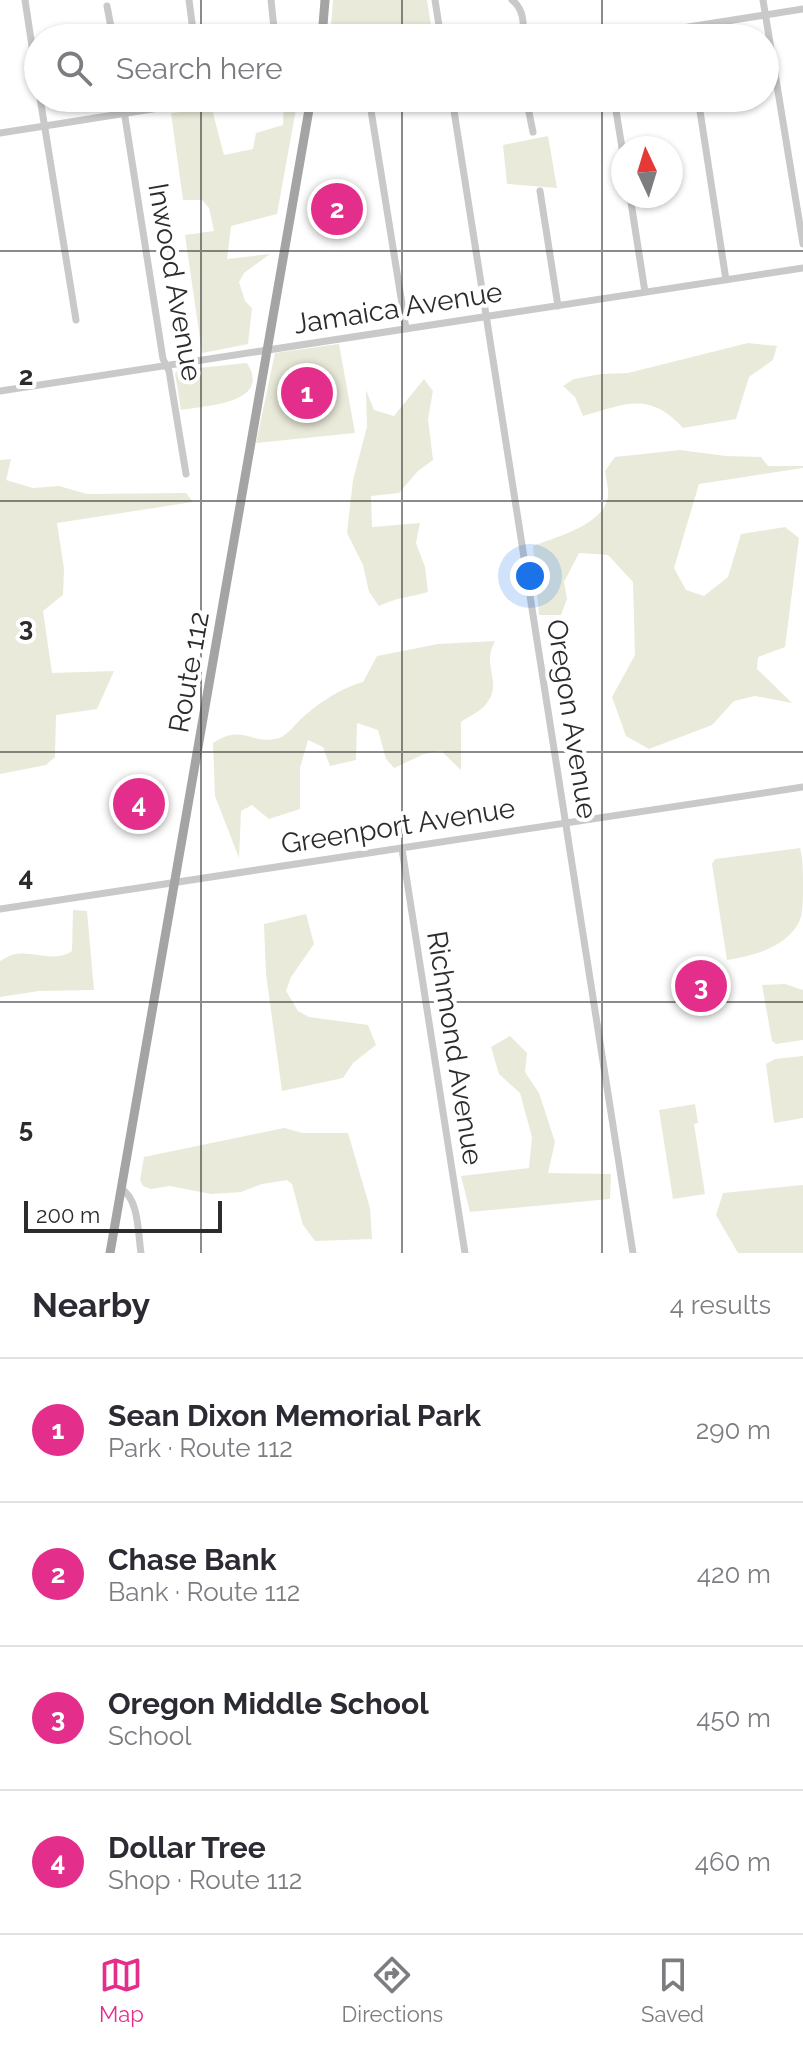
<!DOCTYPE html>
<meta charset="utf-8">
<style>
:root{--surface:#fff;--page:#f2f2f3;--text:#2b2b33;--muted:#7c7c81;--line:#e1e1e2;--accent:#e32f8b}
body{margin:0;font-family:Raleway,sans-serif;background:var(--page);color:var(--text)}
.compass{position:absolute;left:611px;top:136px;width:72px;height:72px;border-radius:50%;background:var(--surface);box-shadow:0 2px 6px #0004;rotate:356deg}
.scale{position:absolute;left:24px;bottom:20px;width:198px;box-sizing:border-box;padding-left:8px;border:4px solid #2c2c2c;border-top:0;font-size:22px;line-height:28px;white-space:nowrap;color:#2c2c2c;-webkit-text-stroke:6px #fff;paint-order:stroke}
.you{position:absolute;left:530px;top:576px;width:28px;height:28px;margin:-20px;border:6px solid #fff;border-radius:50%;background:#1a73e8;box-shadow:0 0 0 12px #1a73e833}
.badge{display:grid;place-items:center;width:52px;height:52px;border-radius:50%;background:var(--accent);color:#fff;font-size:26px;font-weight:700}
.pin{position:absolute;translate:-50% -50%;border:4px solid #fff;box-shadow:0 2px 8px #0006}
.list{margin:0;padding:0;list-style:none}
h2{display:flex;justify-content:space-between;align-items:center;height:104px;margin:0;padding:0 32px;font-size:34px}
h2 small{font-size:26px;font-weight:400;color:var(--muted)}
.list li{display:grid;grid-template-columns:52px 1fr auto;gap:24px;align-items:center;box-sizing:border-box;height:144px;padding:0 32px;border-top:2px solid var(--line)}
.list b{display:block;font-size:30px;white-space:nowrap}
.list p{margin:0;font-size:26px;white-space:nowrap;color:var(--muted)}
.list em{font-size:26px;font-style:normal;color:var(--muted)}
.icon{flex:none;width:44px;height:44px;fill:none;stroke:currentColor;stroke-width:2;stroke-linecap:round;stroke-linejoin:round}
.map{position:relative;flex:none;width:803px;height:1253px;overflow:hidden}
.search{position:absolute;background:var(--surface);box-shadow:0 2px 6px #0004;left:24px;right:24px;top:24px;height:88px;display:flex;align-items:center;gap:20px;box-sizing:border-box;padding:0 28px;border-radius:44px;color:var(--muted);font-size:30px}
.sheet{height:680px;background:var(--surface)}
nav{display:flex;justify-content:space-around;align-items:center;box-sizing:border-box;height:112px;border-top:2px solid var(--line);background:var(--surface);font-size:22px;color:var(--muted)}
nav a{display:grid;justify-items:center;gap:4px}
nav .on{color:var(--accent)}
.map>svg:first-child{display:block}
</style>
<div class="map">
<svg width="803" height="1253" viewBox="0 0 803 1253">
<rect width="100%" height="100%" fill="#fff"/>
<path fill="#eaeada" d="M 333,0 L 427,0 L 433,38 L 330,38 Z
M 298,98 L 277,214 L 231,226 L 227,259 L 270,254 L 244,273 L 239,282 L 245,301 L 252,308 L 248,344 L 202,353 L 185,235 L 214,231 L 209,208 L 202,200 L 183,200 L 171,113 L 212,109 L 224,155 L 253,149 L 256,133 L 283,125 L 284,100 Z
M 548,136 L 557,188 L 507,184 L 503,145 Z
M 748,343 L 777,346 L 773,360 L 749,377 L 736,419 L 683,428 C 648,391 627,404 583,416 L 575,397 L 563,386 L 574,379 L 601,374 L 628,373 Z
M 339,344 L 355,433 L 256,443 L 275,353 Z
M 247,363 C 273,404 204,406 181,410 L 175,373 L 179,370 Z
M 424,379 L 433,391 L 428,419 L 433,460 L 418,471 L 399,493 L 371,496 L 372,527 L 420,523 L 416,543 L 425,567 L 428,592 C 410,597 395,598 379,606 L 369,592 L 363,565 L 347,533 L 353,480 L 367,427 L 366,390 L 374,410 L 394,416 Z
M 680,450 L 726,456 L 761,457 L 768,466 L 803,466 L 803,468 L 699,484 L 674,568 L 686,590 L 704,596 L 728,577 L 741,534 L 785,527 L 799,538 L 785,647 L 758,657 L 757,669 L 792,703 L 755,696 L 734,701 L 712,725 L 649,749 L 626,736 L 612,697 L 635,655 L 633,582 L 608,555 L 579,553 L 564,582 L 567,599 L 561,615 L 539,615 L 533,546 C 556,537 603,525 608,497 C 609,490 606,479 605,471 L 615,457 Z
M 11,459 L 6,480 L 33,488 L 59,486 L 87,494 L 186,493 L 193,502 L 57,523 L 64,569 L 63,595 L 43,611 L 52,673 L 114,671 L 97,709 L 56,715 L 55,757 L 46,765 L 0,774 L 0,460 Z
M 495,641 C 481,667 503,681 487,703 C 482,711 469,716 461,722 L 461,770 L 441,751 L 424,754 L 394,768 L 386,759 L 378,730 L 357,723 L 356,760 L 330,766 L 323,747 L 308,740 L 300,768 L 300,809 L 269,819 L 252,805 L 241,811 L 239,858 L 215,796 L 213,743 C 243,723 252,746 279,738 C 288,735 296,723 303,717 C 320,702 341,688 363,682 L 377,656 L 438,644 Z
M 800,848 C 803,860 803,872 803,886 C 803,896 803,908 801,917 C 791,946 754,956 727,960 L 712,864 L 715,859 Z
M 73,910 L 87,911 L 94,990 L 39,991 L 0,997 L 0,961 C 4,959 8,956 12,955 C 32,949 53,964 72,951 Z
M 306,914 L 314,944 L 291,977 L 286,991 L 298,1011 L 309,1017 L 368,1025 L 376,1045 L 353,1063 L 343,1078 L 282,1091 L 266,974 L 264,924 Z
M 785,984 L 803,990 L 803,1040 L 776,1044 L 772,1041 L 762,985 Z
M 510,1036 L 527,1053 L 525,1072 L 539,1093 L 555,1142 L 548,1173 L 611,1174 L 610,1199 L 470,1212 L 461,1176 L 529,1168 L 532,1137 L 520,1093 L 499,1074 L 491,1047 Z
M 803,1056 L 803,1118 L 774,1123 L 766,1064 L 775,1059 Z
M 695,1104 L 698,1123 L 694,1124 L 705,1194 L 673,1199 L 659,1110 Z
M 284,1128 L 303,1133 L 348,1133 L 370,1208 L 372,1239 L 315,1241 L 303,1225 L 292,1184 L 287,1180 L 262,1184 L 241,1192 L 211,1194 L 170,1186 L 151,1189 L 143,1186 L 140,1180 L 144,1157 Z
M 803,1185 L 803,1253 L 738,1253 L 716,1215 L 723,1193 Z"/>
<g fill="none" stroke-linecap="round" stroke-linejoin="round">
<path stroke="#c9c9c9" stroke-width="7" d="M 25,0 L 38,86
M 189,0 L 194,38
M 271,0 L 275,38
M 435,0 L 441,38
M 512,0 C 524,9 524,24 523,38
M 763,0 L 803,244
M 107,6 L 113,38
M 619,38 L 803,9
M 40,98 L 76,320
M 122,98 L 163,359 L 169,371 L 186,474
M 369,98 L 406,329
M 452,98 L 633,1253
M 526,98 L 533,132
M 614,98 L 623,154
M 698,98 L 726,280
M 0,133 L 222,98
M 540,191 L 558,306
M 630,196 L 645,292
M 0,391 L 803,268
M 402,849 L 465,1253
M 0,909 L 803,787
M 121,1189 C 139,1198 138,1234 141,1253"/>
<path stroke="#a4a4a4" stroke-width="9" d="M 322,38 L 325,0
M 110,1253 L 311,98"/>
</g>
<path fill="none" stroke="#2c2c2c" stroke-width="2" stroke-opacity="0.55" d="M 201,0 L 201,38M 402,0 L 402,38M 602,0 L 602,38M 201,98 L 201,1253M 402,98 L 402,1253M 602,98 L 602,1253M 0,251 L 803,251M 0,501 L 803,501M 0,752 L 803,752M 0,1002 L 803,1002"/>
<g text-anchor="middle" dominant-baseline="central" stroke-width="8" stroke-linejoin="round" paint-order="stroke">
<g font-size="28" fill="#2c2c2c" stroke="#fff">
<text transform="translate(175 282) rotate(80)">Inwood Avenue</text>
<text transform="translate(398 308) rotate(-9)">Jamaica Avenue</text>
<text transform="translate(189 672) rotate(-80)">Route 112</text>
<text transform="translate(572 719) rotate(81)">Oregon Avenue</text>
<text transform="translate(398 826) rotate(-9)">Greenport Avenue</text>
<text transform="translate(455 1048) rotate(81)">Richmond Avenue</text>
</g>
</g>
<g font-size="26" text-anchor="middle" font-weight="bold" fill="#2c2c2c" stroke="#fff" stroke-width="8" stroke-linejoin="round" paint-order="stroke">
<text x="26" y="385">2</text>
<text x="26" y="636">3</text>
<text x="26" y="886">4</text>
<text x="26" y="1137">5</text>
</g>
</svg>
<svg class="compass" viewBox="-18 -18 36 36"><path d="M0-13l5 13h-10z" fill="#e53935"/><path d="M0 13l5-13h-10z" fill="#7c7c81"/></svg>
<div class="scale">200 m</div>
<div class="you"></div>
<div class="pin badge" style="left:307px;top:393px">1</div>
<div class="pin badge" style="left:337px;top:209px">2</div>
<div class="pin badge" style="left:701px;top:986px">3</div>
<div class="pin badge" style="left:139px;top:804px">4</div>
<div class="search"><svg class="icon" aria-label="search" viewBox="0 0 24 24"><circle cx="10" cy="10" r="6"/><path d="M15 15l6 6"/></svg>Search here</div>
</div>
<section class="sheet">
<h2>Nearby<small>4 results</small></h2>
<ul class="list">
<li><span class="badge">1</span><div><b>Sean Dixon Memorial Park</b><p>Park · Route 112</p></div><em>290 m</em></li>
<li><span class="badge">2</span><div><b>Chase Bank</b><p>Bank · Route 112</p></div><em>420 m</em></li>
<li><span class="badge">3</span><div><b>Oregon Middle School</b><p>School</p></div><em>450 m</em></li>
<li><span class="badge">4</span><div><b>Dollar Tree</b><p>Shop · Route 112</p></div><em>460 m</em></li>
</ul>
</section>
<nav>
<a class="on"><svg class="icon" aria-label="map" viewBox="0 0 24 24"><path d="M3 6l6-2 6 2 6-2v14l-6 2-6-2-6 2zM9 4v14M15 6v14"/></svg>Map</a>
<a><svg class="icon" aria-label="directions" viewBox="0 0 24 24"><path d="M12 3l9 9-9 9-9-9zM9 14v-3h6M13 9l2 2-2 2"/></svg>Directions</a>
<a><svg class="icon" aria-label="saved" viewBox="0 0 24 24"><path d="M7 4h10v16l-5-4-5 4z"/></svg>Saved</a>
</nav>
